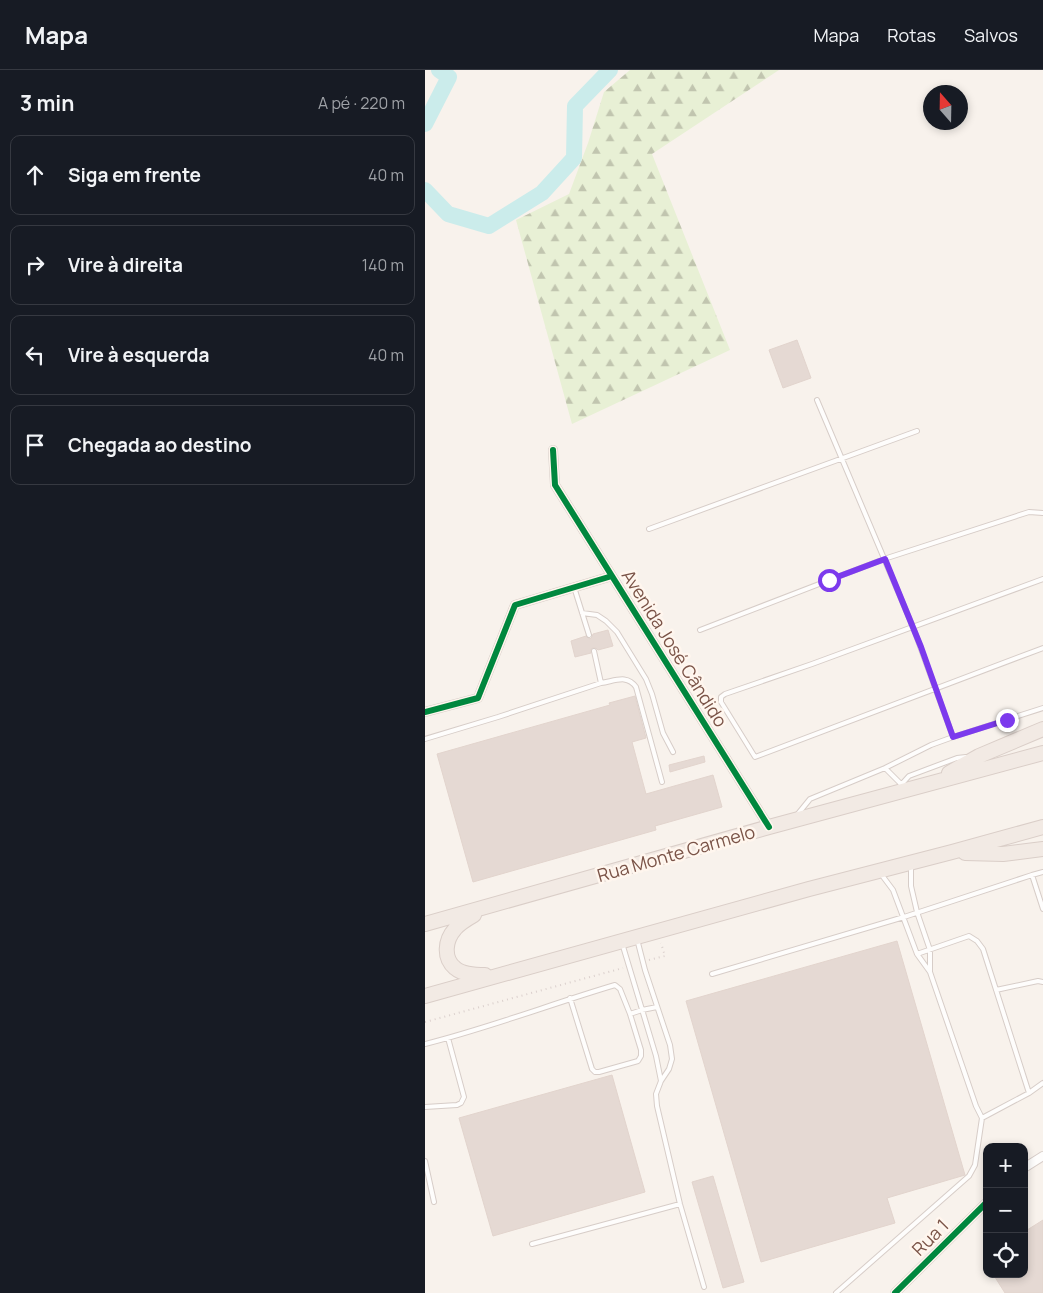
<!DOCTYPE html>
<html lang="pt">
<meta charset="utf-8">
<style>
:root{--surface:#171b24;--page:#242831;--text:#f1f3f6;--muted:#9ea1a6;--line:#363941}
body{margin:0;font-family:Manrope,sans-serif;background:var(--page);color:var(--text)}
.controls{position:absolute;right:15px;bottom:15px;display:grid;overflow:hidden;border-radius:10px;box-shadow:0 2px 8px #0003}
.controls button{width:45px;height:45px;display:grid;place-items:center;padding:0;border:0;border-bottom:1px solid var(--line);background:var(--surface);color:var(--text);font:25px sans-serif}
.compass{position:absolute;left:498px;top:15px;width:45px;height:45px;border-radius:50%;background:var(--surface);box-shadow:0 2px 8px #0003;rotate:340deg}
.stop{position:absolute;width:15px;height:15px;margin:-11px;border:4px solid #7c3aed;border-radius:50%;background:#fff}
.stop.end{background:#7c3aed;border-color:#fff;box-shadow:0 1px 5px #0008}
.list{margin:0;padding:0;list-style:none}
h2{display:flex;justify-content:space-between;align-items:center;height:65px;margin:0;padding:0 20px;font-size:21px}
h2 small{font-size:16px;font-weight:400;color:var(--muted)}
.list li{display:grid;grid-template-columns:32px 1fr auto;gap:15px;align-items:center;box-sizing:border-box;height:80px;margin:0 10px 10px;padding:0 10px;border:1px solid var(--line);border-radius:10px}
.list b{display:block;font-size:19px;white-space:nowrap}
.list em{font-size:16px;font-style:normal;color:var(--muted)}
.icon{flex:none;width:28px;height:28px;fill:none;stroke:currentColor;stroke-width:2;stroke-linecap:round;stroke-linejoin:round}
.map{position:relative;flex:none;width:618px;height:1223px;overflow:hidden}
header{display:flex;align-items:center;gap:30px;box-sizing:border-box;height:70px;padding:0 25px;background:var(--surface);border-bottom:1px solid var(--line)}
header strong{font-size:24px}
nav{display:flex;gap:28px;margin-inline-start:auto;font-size:18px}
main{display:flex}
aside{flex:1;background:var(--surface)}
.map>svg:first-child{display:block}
</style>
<header>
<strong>Mapa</strong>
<nav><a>Mapa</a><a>Rotas</a><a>Salvos</a></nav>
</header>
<main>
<aside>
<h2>3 min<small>A pé · 220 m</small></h2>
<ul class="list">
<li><svg class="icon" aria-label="ahead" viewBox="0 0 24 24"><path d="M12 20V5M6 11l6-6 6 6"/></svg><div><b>Siga em frente</b></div><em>40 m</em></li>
<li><svg class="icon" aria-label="right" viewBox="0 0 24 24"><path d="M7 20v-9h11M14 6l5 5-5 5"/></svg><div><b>Vire à direita</b></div><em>140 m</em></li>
<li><svg class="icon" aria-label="left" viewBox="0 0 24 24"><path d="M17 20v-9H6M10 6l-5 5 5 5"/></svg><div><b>Vire à esquerda</b></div><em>40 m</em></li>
<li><svg class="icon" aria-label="arrive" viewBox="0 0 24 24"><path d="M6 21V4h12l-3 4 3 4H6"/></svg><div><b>Chegada ao destino</b></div></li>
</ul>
</aside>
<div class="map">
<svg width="618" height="1223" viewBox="0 0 618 1223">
<defs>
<pattern id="forest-firs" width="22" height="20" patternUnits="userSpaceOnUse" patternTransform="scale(1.25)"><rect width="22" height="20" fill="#e8f0d5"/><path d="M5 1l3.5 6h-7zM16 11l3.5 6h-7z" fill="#c1c5af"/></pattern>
</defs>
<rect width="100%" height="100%" fill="#f8f2ec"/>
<path fill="url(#forest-firs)" d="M 205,0 L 354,0 L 227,84 L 305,280 L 147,354 L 91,150 L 144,124 L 163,73 L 179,22 Z"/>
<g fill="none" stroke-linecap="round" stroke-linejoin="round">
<path stroke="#cbeceb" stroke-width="16" d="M 0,54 L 24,7 L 14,0
M 0,120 L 23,144 L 64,156 L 117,123 L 149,88 L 150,36 L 185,0"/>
</g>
<path fill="#e5d9d3" stroke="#e2d4cd" d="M 372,270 L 386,308 L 358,318 L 344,280 Z
M 183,560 L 188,576 L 173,580 L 171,578 L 168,578 L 166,579 L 166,583 L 150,587 L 146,571 L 161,566 L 165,569 L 167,567 L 168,564 Z
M 210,626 L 221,668 L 207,672 L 221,724 L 288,705 L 297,737 L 230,756 L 231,760 L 48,812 L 12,684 L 185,635 L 184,633 Z
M 279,686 L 280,692 L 245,702 L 244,695 Z
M 472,871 L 540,1105 L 462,1128 L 470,1153 L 336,1192 L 261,931 Z
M 187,1005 L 220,1122 L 68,1166 L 34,1048 Z
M 288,1106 L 319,1212 L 298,1218 L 267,1112 Z
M 618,1150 L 618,1223 L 580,1223 L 568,1204 L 599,1204 L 599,1162 Z"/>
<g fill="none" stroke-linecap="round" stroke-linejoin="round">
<defs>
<path id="service" d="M 224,459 L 492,361
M 618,509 L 387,594 L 300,624 L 296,627 L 296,632 L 330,687 L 618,578
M 149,517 L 164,565
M 157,543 L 172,545 L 181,551 L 192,562 L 221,609 L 227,624 L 238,663 L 248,682
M 275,560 L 459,489 L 604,442 L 618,443
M 176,613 C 190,611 202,604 211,617 L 237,712
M 528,667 L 618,638
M 0,669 L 73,647 L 176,613 L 169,581
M 460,698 L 476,714
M 474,717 L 484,706 L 532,688 L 541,687
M 372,745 L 385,729 L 460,698 L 506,675 L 528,667 L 488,557 L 392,330
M 456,804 L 468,820 L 492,884 L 505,902
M 607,805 L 618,839
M 212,869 L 220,900 L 245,975 L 247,989 L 244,999 L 236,1011 L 231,1024 L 232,1036 L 255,1134 L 279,1217
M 197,873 L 231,986 L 236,1011
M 492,884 L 544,866 L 552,871 L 558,879 L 604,1023
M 287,904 L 479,847 L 607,805 L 618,802
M 571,920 L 613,911 L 618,912
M 205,944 L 217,940 L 232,937
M 0,974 C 64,958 126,934 190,915 L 195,919 L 205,944 L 216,980 L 216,986 L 213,991 L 174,1002 L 170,1002 L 167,999 L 145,928
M 0,1037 L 32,1035 L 36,1033 L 39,1027 L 23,968
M 557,1048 L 604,1023 L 618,1013
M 0,1091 L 9,1132
M 107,1174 L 255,1134
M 411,1223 L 544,1106 L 550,1095 L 557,1048 L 551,1036 L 505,902 L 505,880 L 492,842 L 486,816 L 486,797"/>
<path id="minor" d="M 128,380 L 130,415 L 344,757
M 0,642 L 53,628 L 90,535 L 187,506
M 599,1098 L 618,1086
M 470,1223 L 562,1132"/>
<path id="trunk" d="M 524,703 L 554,686 L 618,659
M 540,783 L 578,784 L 618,779
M 49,845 C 42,849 35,853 30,859 C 20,870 18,888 30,898 C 38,905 51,905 60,905
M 0,854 L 344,757 L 618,683
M 0,926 L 384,819 L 527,782 L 618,757"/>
</defs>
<use href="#service" stroke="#d7cdc8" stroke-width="6"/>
<use href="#minor" stroke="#d7cdc8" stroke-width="10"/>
<use href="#trunk" stroke="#dacec8" stroke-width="16"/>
<path stroke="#dbd0cd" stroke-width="2" stroke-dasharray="1 4" stroke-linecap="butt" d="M 224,890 L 240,886 L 236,873
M 0,952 L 198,898"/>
<use href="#service" stroke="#fefdfc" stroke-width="4"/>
<use href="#minor" stroke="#fefdfc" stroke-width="8"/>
<use href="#trunk" stroke="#f2eae4" stroke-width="14"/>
<defs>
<path id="cycleway" d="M 128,380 L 130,415 L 344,757
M 0,642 L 53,628 L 90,535 L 187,506
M 470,1223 L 562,1132"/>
</defs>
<use href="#cycleway" stroke="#fff6ee" stroke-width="9"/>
<use href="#cycleway" stroke="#00873e" stroke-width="6"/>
</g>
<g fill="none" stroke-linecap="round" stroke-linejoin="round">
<path stroke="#7c3aed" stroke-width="6" d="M 404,510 L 460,489 L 496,577 L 528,667 L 582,650"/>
</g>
<g text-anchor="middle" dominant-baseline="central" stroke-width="5" stroke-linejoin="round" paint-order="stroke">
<g font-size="18" fill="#7a5347" stroke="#fff6ee">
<text transform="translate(250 578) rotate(58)">Avenida José Cândido</text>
<text transform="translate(251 783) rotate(-16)">Rua Monte Carmelo</text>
<text transform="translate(505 1167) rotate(-45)">Rua 1</text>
</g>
</g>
</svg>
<div class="controls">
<button>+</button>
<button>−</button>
<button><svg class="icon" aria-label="locate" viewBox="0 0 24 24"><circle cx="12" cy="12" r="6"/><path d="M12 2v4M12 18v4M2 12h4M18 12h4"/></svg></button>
</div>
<svg class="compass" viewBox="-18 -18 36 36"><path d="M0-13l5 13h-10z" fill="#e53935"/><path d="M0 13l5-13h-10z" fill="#9ea1a6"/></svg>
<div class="stop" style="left:404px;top:510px"></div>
<div class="stop end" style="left:582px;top:650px"></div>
</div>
</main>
